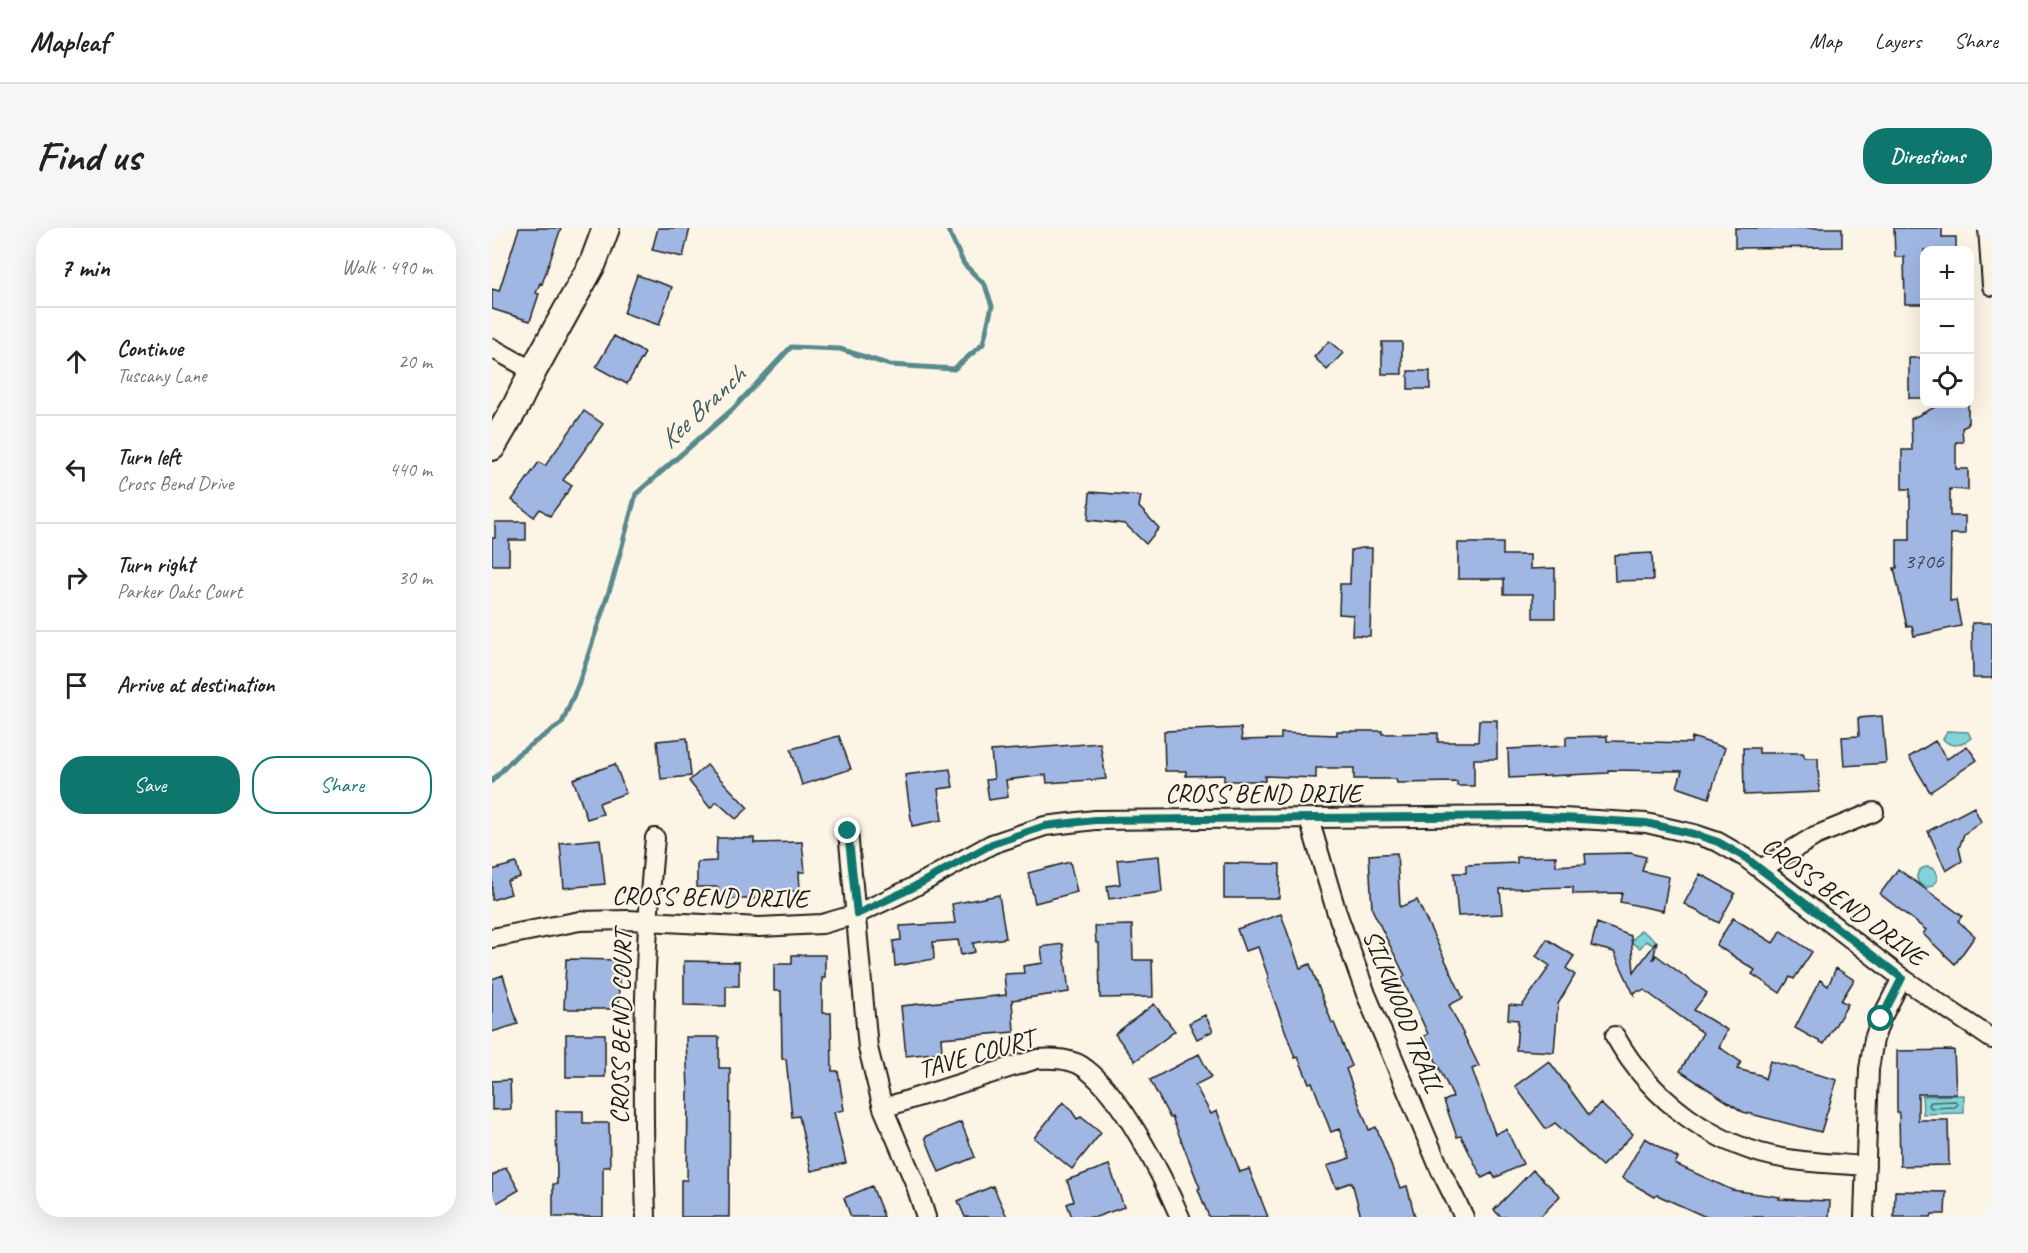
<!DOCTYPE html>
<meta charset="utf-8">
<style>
:root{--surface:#fff;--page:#f6f6f6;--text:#222;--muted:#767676;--line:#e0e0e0;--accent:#0f766e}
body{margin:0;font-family:Caveat,sans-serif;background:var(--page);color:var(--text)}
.controls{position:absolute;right:18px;top:18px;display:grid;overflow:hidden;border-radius:12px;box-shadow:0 6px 24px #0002}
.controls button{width:54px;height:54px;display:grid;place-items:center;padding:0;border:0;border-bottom:2px solid var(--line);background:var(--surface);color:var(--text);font:30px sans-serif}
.stop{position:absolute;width:18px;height:18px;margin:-14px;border:4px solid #0f766e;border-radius:50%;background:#fff}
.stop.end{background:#0f766e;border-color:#fff;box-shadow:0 2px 6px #0008}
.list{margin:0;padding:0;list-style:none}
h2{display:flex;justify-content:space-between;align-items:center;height:78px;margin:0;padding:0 24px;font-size:26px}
h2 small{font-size:20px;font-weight:400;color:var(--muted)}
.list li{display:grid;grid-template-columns:39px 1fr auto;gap:18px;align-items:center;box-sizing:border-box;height:108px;padding:0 24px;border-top:2px solid var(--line)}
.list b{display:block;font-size:22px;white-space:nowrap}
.list p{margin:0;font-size:20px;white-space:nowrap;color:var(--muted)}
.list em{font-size:20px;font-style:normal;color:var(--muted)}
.actions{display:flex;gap:12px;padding:18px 24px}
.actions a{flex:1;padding:14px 0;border:2px solid var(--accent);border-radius:24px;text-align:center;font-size:21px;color:var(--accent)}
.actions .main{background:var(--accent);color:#fff}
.icon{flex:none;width:33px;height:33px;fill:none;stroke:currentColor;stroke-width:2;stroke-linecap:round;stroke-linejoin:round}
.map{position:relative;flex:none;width:1500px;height:989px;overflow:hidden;border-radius:24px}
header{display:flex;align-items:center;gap:36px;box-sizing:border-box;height:84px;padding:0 30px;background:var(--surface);border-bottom:2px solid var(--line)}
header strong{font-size:28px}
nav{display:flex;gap:33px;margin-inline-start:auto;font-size:21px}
.intro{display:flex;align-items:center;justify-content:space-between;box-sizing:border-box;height:144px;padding:0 36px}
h1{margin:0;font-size:42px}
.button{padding:15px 27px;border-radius:24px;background:var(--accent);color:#fff;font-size:21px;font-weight:700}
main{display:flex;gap:36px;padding:0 36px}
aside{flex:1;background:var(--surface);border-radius:24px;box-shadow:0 6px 24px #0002}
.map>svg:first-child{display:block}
</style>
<header>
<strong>Mapleaf</strong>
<nav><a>Map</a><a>Layers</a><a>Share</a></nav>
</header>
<div class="intro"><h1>Find us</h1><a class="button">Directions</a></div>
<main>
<aside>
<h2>7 min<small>Walk · 490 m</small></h2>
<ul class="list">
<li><svg class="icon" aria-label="ahead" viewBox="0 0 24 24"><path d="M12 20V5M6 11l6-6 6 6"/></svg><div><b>Continue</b><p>Tuscany Lane</p></div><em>20 m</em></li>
<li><svg class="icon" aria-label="left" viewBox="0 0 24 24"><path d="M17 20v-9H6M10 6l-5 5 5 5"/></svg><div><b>Turn left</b><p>Cross Bend Drive</p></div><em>440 m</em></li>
<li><svg class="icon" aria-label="right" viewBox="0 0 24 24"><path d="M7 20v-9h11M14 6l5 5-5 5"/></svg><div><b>Turn right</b><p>Parker Oaks Court</p></div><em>30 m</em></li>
<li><svg class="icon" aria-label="arrive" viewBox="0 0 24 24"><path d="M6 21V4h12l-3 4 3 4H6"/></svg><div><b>Arrive at destination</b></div></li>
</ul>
<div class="actions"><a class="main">Save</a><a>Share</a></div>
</aside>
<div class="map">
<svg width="1500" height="989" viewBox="0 0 1500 989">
<rect width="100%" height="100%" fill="#fcf5e5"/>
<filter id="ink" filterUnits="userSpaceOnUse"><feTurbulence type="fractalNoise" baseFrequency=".0167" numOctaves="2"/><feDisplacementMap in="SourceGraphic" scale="12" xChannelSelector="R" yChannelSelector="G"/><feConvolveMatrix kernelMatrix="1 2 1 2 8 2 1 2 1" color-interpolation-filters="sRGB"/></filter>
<g filter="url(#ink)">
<path fill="#82d3d9" stroke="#598a8d" stroke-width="1.5" d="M 1455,503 L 1476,504 L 1479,510 C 1470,518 1459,520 1451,511 Z
M1425 649a10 10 0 1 1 20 0a10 10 0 1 1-20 0Z
M 1149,702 L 1164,713 L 1161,717 L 1154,713 L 1148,720 L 1139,714 Z
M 1472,867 L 1472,885 L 1431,886 L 1430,868 Z"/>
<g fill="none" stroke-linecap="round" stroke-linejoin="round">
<path stroke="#456568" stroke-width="1.5" d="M 1463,873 L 1466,876 L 1463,879 L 1439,880 L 1437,877 L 1439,874 Z"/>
<path stroke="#598a8d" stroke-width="5" d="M 0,553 L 26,526 L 70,495 L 87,455 L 121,351 L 144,266 L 241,181 L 299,119 L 348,121 L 398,137 L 462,141 L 491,116 L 500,78 L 493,57 L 472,36 L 455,0"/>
</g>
<path fill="#a0b7e4" stroke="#1c1c1c" stroke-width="1.5" d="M 27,0 L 69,0 L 50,56 L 48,55 L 44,65 L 47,66 L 38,93 L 0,81 L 0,61 L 7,63 Z
M 166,0 L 198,0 L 191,29 L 160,22 Z
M 1243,0 L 1350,0 L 1350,19 L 1243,20 Z
M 1402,0 L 1450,0 L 1450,9 L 1464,9 L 1464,22 L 1432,22 L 1432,76 L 1413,76 L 1412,29 L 1403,29 Z
M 145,47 L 180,59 L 167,97 L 132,85 Z
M 122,108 L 153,125 L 135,156 L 104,139 Z
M 837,113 L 851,125 L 835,142 L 822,129 Z
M 890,114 L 910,114 L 910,146 L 890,146 Z
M 1417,130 L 1432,130 L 1432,170 L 1417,170 Z
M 916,143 L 938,143 L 938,161 L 916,161 Z
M 1449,176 L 1476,176 L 1476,197 L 1470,200 L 1471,214 L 1464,214 L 1464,241 L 1476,241 L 1476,262 L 1458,261 L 1458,288 L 1473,288 L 1473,306 L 1459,306 L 1458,373 L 1464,372 L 1469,398 L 1422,408 L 1420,398 L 1415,399 L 1402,340 L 1405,340 L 1405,312 L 1418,312 L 1418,261 L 1410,261 L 1410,222 L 1420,222 L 1419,191 Z
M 92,183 L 111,196 L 71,252 L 80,258 L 58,288 L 48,281 L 42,289 L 20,272 L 47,234 L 53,238 Z
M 598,264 L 649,268 L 647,279 L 667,300 L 654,316 L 633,296 L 596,292 Z
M 3,294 L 34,294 L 34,312 L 17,312 L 17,337 L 0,337 L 0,310 L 3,310 Z
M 966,315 L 1011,315 L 1011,327 L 1038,327 L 1038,341 L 1063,340 L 1063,390 L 1041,390 L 1041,366 L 1012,366 L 1012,351 L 966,351 Z
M 869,320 L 880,320 L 878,408 L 860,407 L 861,387 L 847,386 L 848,356 L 858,356 L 859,322 Z
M 1160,325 L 1161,352 L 1123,353 L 1122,327 Z
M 1480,395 L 1500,395 L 1500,450 L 1481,450 Z
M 1390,488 L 1394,535 L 1352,538 L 1350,509 L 1367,508 L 1366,490 Z
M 987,492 L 1005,492 L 1005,531 L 982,531 L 982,558 L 965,558 L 965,554 L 905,555 L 904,551 L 862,551 L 862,540 L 824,540 L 824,550 L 773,548 L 773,553 L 732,553 L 732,547 L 694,548 L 694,543 L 673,543 L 672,503 L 749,500 L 750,512 L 789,511 L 789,505 L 845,507 L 845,503 L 890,503 L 890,506 L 946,505 L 946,514 L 986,514 Z
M 347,508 L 359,541 L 310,557 L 299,521 Z
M 1115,508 L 1115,513 L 1199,515 L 1200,509 L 1233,520 L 1217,570 L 1185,559 L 1190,543 L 1116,542 L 1116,545 L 1017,550 L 1016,521 L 1074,518 L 1074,509 Z
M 195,510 L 199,548 L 169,551 L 165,513 Z
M 1443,513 L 1455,531 L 1475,518 L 1485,532 L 1438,564 L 1417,529 Z
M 608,515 L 614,551 L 555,555 L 554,547 L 514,552 L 516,569 L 497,572 L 494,552 L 502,551 L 499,523 Z
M 1251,520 L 1267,520 L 1267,525 L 1311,525 L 1313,530 L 1326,530 L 1327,564 L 1252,567 Z
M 123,536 L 134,565 L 107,575 L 111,586 L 95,591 L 81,551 Z
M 215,537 L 256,580 L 244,591 L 225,574 L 218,580 L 197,553 Z
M 458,541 L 461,559 L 446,561 L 450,592 L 420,598 L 413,547 Z
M 1482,579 L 1489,594 L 1472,606 L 1467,620 L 1470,633 L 1454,643 L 1436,603 Z
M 225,610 L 262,610 L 262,615 L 310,614 L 313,644 L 307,644 L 308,663 L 262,664 L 262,671 L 227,671 L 226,659 L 205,659 L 205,634 L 224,633 Z
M 108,611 L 113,656 L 72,660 L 68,615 Z
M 905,625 L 908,679 L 925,672 L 971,770 L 957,777 L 987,838 L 980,841 L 1003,906 L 1014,901 L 1031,936 L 1003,950 L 1000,945 L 990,950 L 969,908 L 965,909 L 952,873 L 961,869 L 932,808 L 936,806 L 910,750 L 913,748 L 880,681 L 877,627 Z
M 1138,625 L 1154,629 L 1150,643 L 1177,649 L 1171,683 L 1128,674 L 1130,665 L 1081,666 L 1081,659 L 1008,661 L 1010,686 L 966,688 L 962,645 L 974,645 L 974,637 L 1025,635 L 1025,629 L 1064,628 L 1064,638 L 1094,636 L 1093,626 Z
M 667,628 L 670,664 L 617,671 L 615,658 L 628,656 L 625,632 Z
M 578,634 L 585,664 L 543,675 L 536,645 Z
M 24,635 L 28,649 L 15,653 L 19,666 L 0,672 L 0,642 Z
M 732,635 L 788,636 L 787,670 L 732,670 Z
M 1406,641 L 1470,688 L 1466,693 L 1483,708 L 1463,736 L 1431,706 L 1434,702 L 1388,666 Z
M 1208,646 L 1243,665 L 1227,695 L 1192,676 Z
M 507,667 L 514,710 L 481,715 L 483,724 L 469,727 L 466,712 L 441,714 L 442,731 L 403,738 L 401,713 L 409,712 L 408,698 L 463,695 L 460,676 Z
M 789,686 L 808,740 L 818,736 L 840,795 L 842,795 L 860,838 L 854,841 L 877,902 L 884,899 L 908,960 L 915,958 L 923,989 L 869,989 L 860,954 L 844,960 L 835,938 L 858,930 L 847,901 L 839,904 L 820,854 L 817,855 L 806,829 L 803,830 L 775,752 L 777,751 L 766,719 L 753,723 L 745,701 Z
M 1241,690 L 1281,715 L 1289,703 L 1320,724 L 1302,751 L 1298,749 L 1288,765 L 1260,746 L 1263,742 L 1224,717 Z
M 1105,695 L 1139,708 L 1142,744 L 1165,713 L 1161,732 L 1164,727 L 1215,765 L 1202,782 L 1235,802 L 1227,819 L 1249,834 L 1245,841 L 1268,847 L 1273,851 L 1278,833 L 1345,852 L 1329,904 L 1251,884 L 1188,843 L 1211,805 L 1152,762 L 1143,764 L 1142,767 L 1122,724 L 1099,718 Z
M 640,697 L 641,732 L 660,732 L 661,769 L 608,770 L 607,715 L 604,715 L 603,698 Z
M 1055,711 L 1082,728 L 1074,740 L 1083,747 L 1066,776 L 1062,824 L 1024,822 L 1026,792 L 1016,791 L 1017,777 L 1030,778 L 1058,738 L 1044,728 Z
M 571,716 L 577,764 L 520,772 L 522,804 L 449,810 L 450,824 L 414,828 L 409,778 L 514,767 L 512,746 L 532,745 L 531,738 L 551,735 L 549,719 Z
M 300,727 L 333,727 L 333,750 L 330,750 L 330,785 L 339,785 L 340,843 L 346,843 L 352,882 L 342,884 L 354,935 L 319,943 L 307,888 L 300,889 L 294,831 L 290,831 L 289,763 L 282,763 L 282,736 L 300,736 Z
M 74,731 L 128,732 L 126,781 L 72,781 Z
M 192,733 L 247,734 L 247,758 L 234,758 L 234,778 L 192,777 Z
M 1344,740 L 1362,752 L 1349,773 L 1356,776 L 1332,816 L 1303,800 L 1328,752 L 1336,758 Z
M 11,747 L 26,796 L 0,804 L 0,751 Z
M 662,776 L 683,803 L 643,833 L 623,806 Z
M 713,787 L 721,803 L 705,811 L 697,795 Z
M 74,806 L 113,806 L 113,849 L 74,849 Z
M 194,809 L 227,809 L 227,840 L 238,840 L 237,989 L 189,989 L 189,952 L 195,952 L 196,864 Z
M 1462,822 L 1464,866 L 1426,866 L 1426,892 L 1456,892 L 1457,937 L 1408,938 L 1407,884 L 1405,884 L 1405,823 Z
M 707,826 L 719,849 L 703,857 L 719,886 L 725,883 L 748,944 L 757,941 L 776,989 L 717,989 L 706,961 L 708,960 L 680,889 L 678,890 L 658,852 Z
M 1057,833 L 1097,887 L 1108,875 L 1141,906 L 1110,938 L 1063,895 L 1054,901 L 1023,858 Z
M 18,852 L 19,881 L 0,882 L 0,853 Z
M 571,874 L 577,879 L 585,891 L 589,889 L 609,905 L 580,941 L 542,910 Z
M 64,883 L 91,883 L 91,895 L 117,895 L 118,939 L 111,939 L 111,989 L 61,989 L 61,956 L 65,956 Z
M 469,894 L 483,929 L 447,944 L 433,909 Z
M 1153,910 L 1186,930 L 1183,936 L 1240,962 L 1288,969 L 1287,971 L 1338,973 L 1337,989 L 1214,989 L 1165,967 L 1163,969 L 1130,950 Z
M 617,937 L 632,979 L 604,989 L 580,989 L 575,976 L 582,973 L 575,952 Z
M 14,939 L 27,962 L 0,978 L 0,948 Z
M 1041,942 L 1068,968 L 1048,989 L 1009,989 L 1002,982 Z
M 380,958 L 392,989 L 359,989 L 352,970 Z
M 501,958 L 515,989 L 473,989 L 466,973 Z
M 1403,963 L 1454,964 L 1453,986 L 1440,986 L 1439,989 L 1402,989 Z"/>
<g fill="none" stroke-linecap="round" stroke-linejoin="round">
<defs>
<path id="street" d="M 1496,0 L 1500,58
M 0,120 L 41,143
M 817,591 L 844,682 L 874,766 L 948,941 L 972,989
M 356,603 L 376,820 L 391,880 L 423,955 L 434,989
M 1269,641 L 1323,608 L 1382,584
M 0,710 L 88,693 L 136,692 L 267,699 L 330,696 L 365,686 L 418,661 L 500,616 L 553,598 L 603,592 L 1038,588 L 1154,595 L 1202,606 L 1226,614 L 1254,630 L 1410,750 L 1500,811
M 1123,808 C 1159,872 1223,920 1296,931 C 1321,935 1348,936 1374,938
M 391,880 L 545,831 C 561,830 581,830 594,841 C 630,868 670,947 688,989
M 154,989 C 150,863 150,735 163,610
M 1372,989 L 1377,841 L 1382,811 L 1389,791 L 1410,750"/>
<path id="secondary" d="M 0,219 L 24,178 L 41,143 L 101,35 L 114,0"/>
</defs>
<use href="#street" stroke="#1c1c1c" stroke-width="22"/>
<use href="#secondary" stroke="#1c1c1c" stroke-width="30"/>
<use href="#street" stroke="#fcf5e5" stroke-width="18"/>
<use href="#secondary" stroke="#fcf5e5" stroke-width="26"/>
</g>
</g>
<g fill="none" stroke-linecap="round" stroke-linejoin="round" filter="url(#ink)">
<path stroke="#0f766e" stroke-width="8" d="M 356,603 L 365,686 L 418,661 L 500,616 L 553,598 L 603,592 L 1038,588 L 1154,595 L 1202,606 L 1226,614 L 1254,630 L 1410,750 L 1389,791"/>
</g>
<g text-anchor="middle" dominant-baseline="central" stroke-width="4.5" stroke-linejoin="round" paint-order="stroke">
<g font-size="22" fill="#3d434e">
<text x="1432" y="333">3706</text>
</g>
<g font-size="26" fill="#1c1c1c" stroke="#fcf5e5">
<text x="771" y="565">CROSS BEND DRIVE</text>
<text transform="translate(218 669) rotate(1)">CROSS BEND DRIVE</text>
<text transform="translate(1352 673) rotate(37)">CROSS BEND DRIVE</text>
<text transform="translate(911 783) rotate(68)">SILKWOOD TRAIL</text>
<text transform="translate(129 799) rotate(-89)">CROSS BEND COURT</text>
<text transform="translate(484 826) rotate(-16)">TAVE COURT</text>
</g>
<g font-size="27" font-style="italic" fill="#405c5e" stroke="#fcf5e5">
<text transform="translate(210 179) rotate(-43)">Kee Branch</text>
</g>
</g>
</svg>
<div class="controls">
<button>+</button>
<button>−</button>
<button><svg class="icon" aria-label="locate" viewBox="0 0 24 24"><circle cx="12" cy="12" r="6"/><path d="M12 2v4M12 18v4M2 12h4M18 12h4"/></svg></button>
</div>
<div class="stop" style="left:1389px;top:791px"></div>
<div class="stop end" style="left:356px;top:603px"></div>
</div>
</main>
